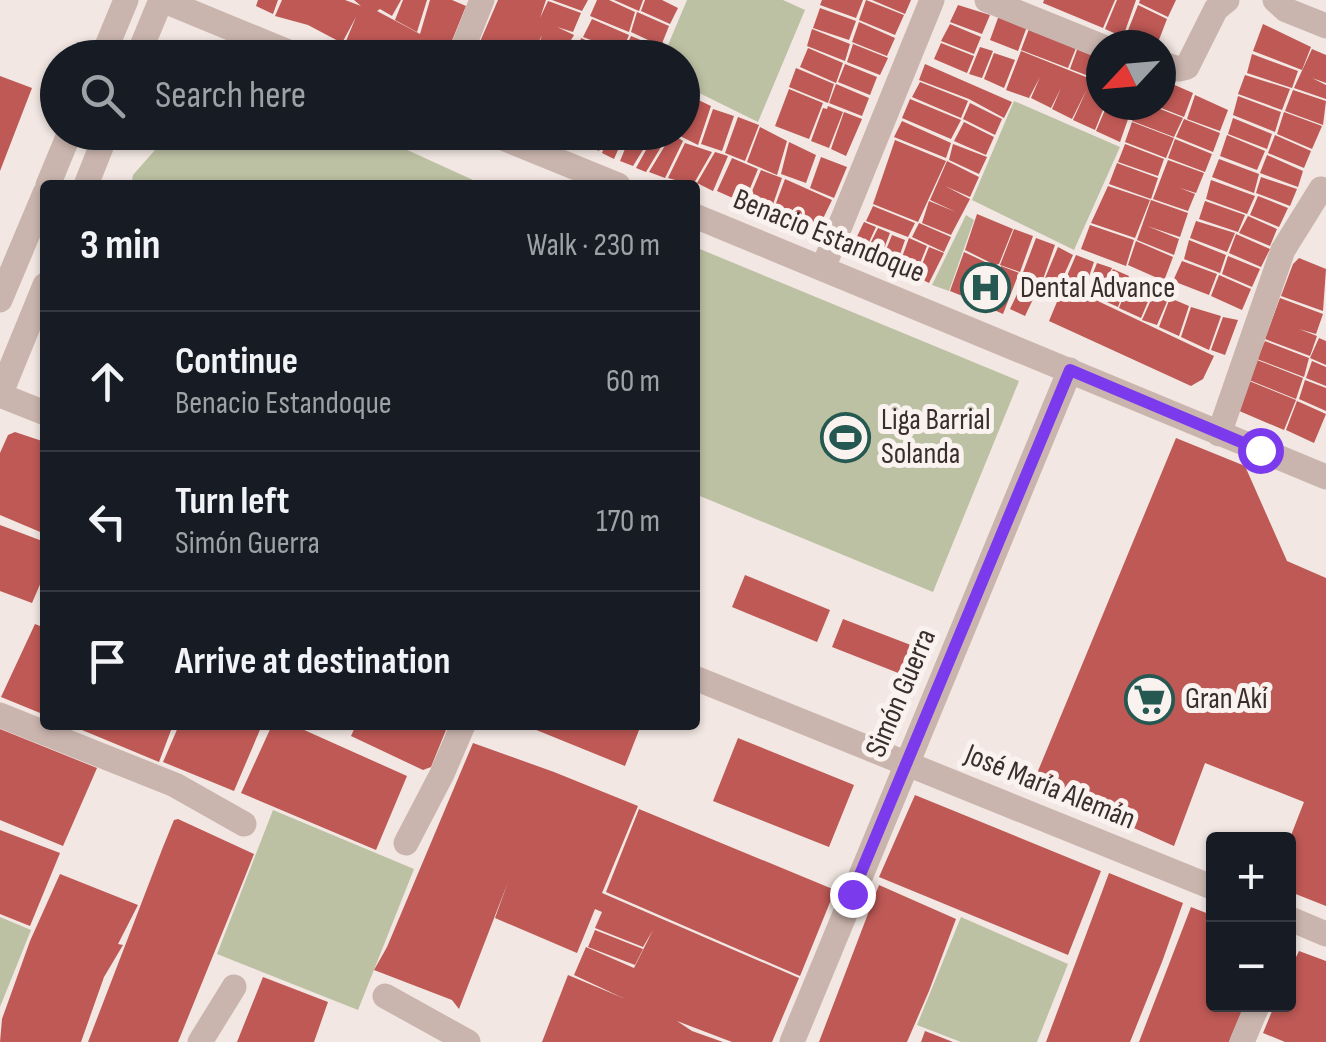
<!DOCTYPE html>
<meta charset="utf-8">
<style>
:root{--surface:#171b24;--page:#20242c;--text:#f1f3f6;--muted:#9ea1a6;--line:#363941}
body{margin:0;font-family:"Sofia Sans Condensed",sans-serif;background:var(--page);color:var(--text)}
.controls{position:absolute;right:30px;bottom:30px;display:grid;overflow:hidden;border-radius:10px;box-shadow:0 2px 8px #0004}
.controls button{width:90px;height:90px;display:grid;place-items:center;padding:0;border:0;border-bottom:2px solid var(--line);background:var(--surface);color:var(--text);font:50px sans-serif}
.compass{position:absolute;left:1086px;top:30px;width:90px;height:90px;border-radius:50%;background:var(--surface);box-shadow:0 2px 8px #0004;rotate:244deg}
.stop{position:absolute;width:30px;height:30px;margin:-22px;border:8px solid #7c3aed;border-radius:50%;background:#fff}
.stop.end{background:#7c3aed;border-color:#fff;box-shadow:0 2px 10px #0008}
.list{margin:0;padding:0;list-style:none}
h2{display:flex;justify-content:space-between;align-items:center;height:130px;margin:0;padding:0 40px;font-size:42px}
h2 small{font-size:32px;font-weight:400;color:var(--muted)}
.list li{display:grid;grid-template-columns:65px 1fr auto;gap:30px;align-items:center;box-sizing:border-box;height:140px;padding:0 40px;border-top:2px solid var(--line)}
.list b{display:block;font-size:38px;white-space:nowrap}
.list p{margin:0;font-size:32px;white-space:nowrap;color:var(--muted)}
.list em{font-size:32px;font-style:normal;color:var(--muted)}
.icon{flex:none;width:55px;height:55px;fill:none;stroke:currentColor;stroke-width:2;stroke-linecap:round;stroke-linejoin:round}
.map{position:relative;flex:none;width:1326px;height:1042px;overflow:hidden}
.search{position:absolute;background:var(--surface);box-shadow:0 2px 8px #0004;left:40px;top:40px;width:660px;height:110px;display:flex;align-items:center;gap:25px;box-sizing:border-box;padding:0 35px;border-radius:55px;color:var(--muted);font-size:38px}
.panel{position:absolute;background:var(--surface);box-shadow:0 2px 8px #0004;left:40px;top:180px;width:660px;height:550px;border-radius:10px}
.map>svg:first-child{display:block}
</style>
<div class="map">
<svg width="1326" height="1042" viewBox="0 0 1326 1042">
<rect width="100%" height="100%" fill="#f2e7e2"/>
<path fill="#bdc1a3" d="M 687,0 L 783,0 L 805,10 L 758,122 L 683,85 L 682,58 L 663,57 Z
M 1014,101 L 1120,147 L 1074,250 L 972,200 Z
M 170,133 L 370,133 L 484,185 L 131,185 L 133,175 Z
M 966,215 L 974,220 L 949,291 L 932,285 Z
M 695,247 L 1019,381 L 933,592 L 695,494 Z
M 273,810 L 414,869 L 358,1010 L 217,954 Z
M 0,917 L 31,930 L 0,1007 Z
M 961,917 L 1068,964 L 1037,1042 L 961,1042 L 917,1025 Z"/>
<path fill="#be5955" d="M 258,0 L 278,0 L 273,14 L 256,6 Z
M 282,0 L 345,0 L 361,6 L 354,0 L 401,0 L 392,16 L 380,9 L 377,11 L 420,34 L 430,0 L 452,0 L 466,6 L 445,58 L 386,58 L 346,41 L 356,17 L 342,43 L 308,25 L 275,16 Z
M 403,0 L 427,0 L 417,32 L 395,20 Z
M 498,0 L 546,0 L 540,18 L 548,1 L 581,13 L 573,32 L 557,27 L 574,35 L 564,52 L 539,44 L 542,35 L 531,58 L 473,58 Z
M 552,0 L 588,0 L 582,11 Z
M 597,0 L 609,0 L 635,12 L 629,32 L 590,16 Z
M 614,0 L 643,0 L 639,11 Z
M 645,0 L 662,0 L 678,8 L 670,24 L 641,11 Z
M 822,0 L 863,0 L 856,18 L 820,5 Z
M 866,0 L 904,15 L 895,35 L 859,20 Z
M 872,0 L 911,0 L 905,14 Z
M 1044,0 L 1115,0 L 1103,28 L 1043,3 Z
M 1117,0 L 1136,0 L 1123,37 L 1105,29 Z
M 1140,0 L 1176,0 L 1168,17 L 1139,3 Z
M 958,5 L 990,15 L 982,34 L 950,22 Z
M 1138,5 L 1167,19 L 1157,45 L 1140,45 L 1125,38 Z
M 1002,7 L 1029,21 L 1018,51 L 990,40 Z
M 820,8 L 856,21 L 849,40 L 813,28 Z
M 637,12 L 669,26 L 661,46 L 631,32 Z
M 592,19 L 629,35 L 622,52 L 583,37 Z
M 1032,21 L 1080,38 L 1068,68 L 1021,50 Z
M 859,22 L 895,38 L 887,56 L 852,42 Z
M 950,24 L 981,37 L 974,54 L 941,41 Z
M 1263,24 L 1311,47 L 1302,70 L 1253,51 Z
M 812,29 L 850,44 L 845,61 L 807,46 Z
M 631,36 L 660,48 L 656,58 L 635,58 L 623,53 Z
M 581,38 L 620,55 L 619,58 L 575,58 Z
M 1081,39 L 1101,52 L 1091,77 L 1070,69 Z
M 941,43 L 974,56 L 967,73 L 934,59 Z
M 853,44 L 888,58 L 880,75 L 847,62 Z
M 538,45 L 566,55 L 564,58 L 533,58 Z
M 980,47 L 993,51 L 982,78 L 969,74 Z
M 808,48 L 843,63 L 836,83 L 800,67 Z
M 1312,49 L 1326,55 L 1326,83 L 1312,78 L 1326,85 L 1326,99 L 1294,88 Z
M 1021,51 L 1101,83 L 1101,105 L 1105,105 L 1095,130 L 1073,120 L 1087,89 L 1072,119 L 1052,109 L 1061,88 L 1051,108 L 1031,98 L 1040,77 L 1029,98 L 1006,90 Z
M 994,53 L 1015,60 L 1004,88 L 984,79 Z
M 1252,54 L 1298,71 L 1292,88 L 1247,73 Z
M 845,64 L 877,77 L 870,95 L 838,82 Z
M 925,64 L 1012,102 L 1004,118 L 969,99 L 919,80 Z
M 796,68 L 834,84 L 828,103 L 789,87 Z
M 1245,75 L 1290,89 L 1282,110 L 1238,94 Z
M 0,76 L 32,88 L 0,171 Z
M 1161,79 L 1193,93 L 1184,117 L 1161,108 Z
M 920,82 L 968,101 L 961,118 L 912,97 Z
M 836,84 L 869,98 L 862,116 L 829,103 Z
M 789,89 L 823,103 L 809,139 L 775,126 Z
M 1293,90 L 1326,101 L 1323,125 L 1285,111 Z
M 1195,95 L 1228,110 L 1220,131 L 1187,119 Z
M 690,96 L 711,106 L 698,145 L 678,135 L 682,132 Z
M 1238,96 L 1281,112 L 1275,132 L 1233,115 Z
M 910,99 L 961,120 L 951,139 L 902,118 Z
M 970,103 L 1002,119 L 995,135 L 963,119 Z
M 1107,105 L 1133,105 L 1120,142 L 1096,131 Z
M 1139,105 L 1150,105 L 1183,118 L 1174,137 L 1132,121 Z
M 828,106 L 843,112 L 829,148 L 811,141 L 823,108 L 827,109 Z
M 713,109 L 734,116 L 722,151 L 701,144 Z
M 844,112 L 862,119 L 846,156 L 831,149 Z
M 1284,112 L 1322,126 L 1312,149 L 1277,134 Z
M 738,117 L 759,125 L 745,161 L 725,153 Z
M 1233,118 L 1272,134 L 1267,149 L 1228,134 Z
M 1184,119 L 1220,133 L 1213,152 L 1176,137 Z
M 902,121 L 951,143 L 946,158 L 894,137 Z
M 964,122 L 994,137 L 986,155 L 954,141 Z
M 1132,122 L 1174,138 L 1166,158 L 1125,142 Z
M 760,127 L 787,141 L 777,175 L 747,162 Z
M 592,132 L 607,132 L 599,151 L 587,145 Z
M 610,132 L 625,134 L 614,159 L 602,153 Z
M 632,132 L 654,132 L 633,166 L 620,161 Z
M 656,132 L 670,132 L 646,172 L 636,168 Z
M 672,134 L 683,141 L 665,178 L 649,172 Z
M 1227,135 L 1265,151 L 1257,170 L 1220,156 Z
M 1275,135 L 1311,151 L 1304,168 L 1268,153 Z
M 1175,139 L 1212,154 L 1205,172 L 1168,158 Z
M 895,140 L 946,161 L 918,222 L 873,204 Z
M 789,142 L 816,155 L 806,183 L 781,174 Z
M 685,143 L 712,152 L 693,185 L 668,178 Z
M 953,144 L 987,157 L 979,174 L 949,160 Z
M 1125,144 L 1164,159 L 1158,176 L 1118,162 Z
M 715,152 L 728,156 L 713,191 L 697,183 Z
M 1267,155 L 1303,171 L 1298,187 L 1260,173 Z
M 821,157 L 847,167 L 834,198 L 810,188 Z
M 732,158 L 758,169 L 744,203 L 717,191 Z
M 1219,159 L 1259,174 L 1254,193 L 1212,177 Z
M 1168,160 L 1204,173 L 1196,193 L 1180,188 L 1195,194 L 1188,211 L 1153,199 Z
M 947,161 L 979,177 L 970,197 L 945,186 L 970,199 L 951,235 L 922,223 L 929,201 L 956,212 L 930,200 Z
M 1117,163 L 1158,178 L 1151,199 L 1109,184 Z
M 761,170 L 782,178 L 770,213 L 747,203 Z
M 1261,177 L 1297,189 L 1290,206 L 1256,193 Z
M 785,179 L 832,200 L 816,233 L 772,214 Z
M 1211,180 L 1255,196 L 1247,214 L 1206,199 Z
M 1108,186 L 1150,200 L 1135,238 L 1091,223 Z
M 1258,196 L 1288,208 L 1279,227 L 1250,215 Z
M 1151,200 L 1188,213 L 1180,237 L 1147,226 L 1179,239 L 1174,255 L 1137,240 Z
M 1205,201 L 1245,215 L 1238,232 L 1199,219 Z
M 873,206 L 915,223 L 908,237 L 866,221 Z
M 977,214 L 1013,229 L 999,264 L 995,265 L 965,250 Z
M 1248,216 L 1277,229 L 1270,246 L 1239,233 Z
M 1196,221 L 1235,233 L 1227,252 L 1190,238 Z
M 864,222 L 876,227 L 864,253 L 852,247 Z
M 919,223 L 951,237 L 944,252 L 912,237 Z
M 1090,225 L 1134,240 L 1126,266 L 1081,249 Z
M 878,228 L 890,233 L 880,259 L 865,254 Z
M 1014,229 L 1033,236 L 1020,272 L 1000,265 Z
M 1236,234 L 1270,249 L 1261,267 L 1229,253 Z
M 892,235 L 905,240 L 896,266 L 882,260 Z
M 909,238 L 927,246 L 915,276 L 898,268 Z
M 1036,238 L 1055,245 L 1042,282 L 1022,275 Z
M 1189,240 L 1226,255 L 1220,273 L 1184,259 Z
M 1136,241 L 1173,257 L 1164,281 L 1128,265 Z
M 929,247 L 944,253 L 929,283 L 917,277 Z
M 1058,247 L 1073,255 L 1058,288 L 1043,283 Z
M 964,252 L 996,267 L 982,304 L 950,291 Z
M 1076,255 L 1094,262 L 1084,291 L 1064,283 Z
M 1228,256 L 1260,269 L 1252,287 L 1222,274 Z
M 1299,258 L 1326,269 L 1323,311 L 1281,296 L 1293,264 Z
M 1182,261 L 1217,274 L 1209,295 L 1173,281 Z
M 1097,263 L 1112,268 L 1099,298 L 1086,291 Z
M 1001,266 L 1019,273 L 1003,314 L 983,305 Z
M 1113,269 L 1129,276 L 1118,307 L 1100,299 Z
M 1219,275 L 1251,289 L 1242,310 L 1211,296 Z
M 1131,277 L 1155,285 L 1141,318 L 1119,308 Z
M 1064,285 L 1214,356 L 1203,379 L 1191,386 L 1049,321 Z
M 1020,288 L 1035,295 L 1025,316 L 1010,309 Z
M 1155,291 L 1169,297 L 1157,325 L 1142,320 Z
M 1170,298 L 1189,306 L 1179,336 L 1159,327 Z
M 1280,298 L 1323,314 L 1316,334 L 1299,329 L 1317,336 L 1310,356 L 1265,339 Z
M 1191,307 L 1221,316 L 1209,350 L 1181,337 Z
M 1223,317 L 1238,320 L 1225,355 L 1211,350 Z
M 1319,338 L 1326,341 L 1326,365 L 1310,358 Z
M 1265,341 L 1309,358 L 1304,377 L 1257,359 Z
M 1257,360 L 1303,378 L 1296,399 L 1249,380 Z
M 1312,361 L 1326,367 L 1326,386 L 1306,378 Z
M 1305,380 L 1326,388 L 1326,411 L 1299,399 Z
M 1249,381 L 1296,400 L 1284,430 L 1237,410 Z
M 1297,401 L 1326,414 L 1314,443 L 1286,430 Z
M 15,432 L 45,442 L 45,534 L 0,515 L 0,453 L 8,435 Z
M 1176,438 L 1245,466 L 1287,561 L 1326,578 L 1326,906 L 1288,891 L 1288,843 L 1304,802 L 1205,763 L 1174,846 L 1033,783 Z
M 0,525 L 45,542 L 45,573 L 32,603 L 0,591 Z
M 745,575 L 830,610 L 817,642 L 732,607 Z
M 843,619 L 916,647 L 906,676 L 832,647 Z
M 35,624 L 45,628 L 45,715 L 1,697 Z
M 70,725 L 173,725 L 159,762 Z
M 179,725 L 262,725 L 234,791 L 163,762 Z
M 272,725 L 293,725 L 407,776 L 376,850 L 241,793 Z
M 356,725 L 448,725 L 431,767 L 423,770 L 351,736 Z
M 524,725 L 641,725 L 625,766 Z
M 0,729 L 97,768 L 63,846 L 0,820 Z
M 738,738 L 854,785 L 829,847 L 713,801 Z
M 473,743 L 554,772 L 527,841 L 554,772 L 638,806 L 602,893 L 799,978 L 772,1042 L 732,1042 L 677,1021 L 692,1031 L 723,1042 L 542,1042 L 568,975 L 623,998 L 574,975 L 586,947 L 634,968 L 653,930 L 643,947 L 595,928 L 602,912 L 595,909 L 577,953 L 495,918 L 508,882 L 459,1009 L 452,1000 L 374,970 L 387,947 Z
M 915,795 L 1101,871 L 1068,955 L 879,877 Z
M 639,809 L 835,890 L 800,976 L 606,892 Z
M 178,819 L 254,854 L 236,899 L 178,1042 L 88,1042 L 163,847 L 174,820 Z
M 0,830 L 60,853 L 30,926 L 0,914 Z
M 1109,873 L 1183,903 L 1162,962 L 1130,1042 L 1046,1042 Z
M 60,874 L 138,905 L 118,944 L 123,945 L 104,977 L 81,1042 L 0,1042 L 2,1019 L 30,941 Z
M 879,885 L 956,919 L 929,991 L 907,1042 L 819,1042 Z
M 1191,907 L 1214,916 L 1214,1004 L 1245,1004 L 1229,1042 L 1139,1042 Z
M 595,930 L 643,949 L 635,965 L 588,947 Z
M 1299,951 L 1326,961 L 1326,1042 L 1285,1042 L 1263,1033 L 1275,1004 L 1288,1004 L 1288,974 Z
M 263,977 L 328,1002 L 314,1042 L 237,1042 Z
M 925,1031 L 953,1042 L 921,1042 Z"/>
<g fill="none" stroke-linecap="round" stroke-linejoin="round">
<path stroke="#cab5ae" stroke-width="25" d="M 162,0 L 303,58
M 987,0 L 1101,46
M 1275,0 L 1286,10 L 1326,26
M 102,58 L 126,0
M 137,58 L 161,0
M 459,58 L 482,0
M 1161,63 L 1179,69 L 1187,67 L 1216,9 L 1227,0
M 488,132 L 618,185
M 48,185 L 70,132
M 86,185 L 107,132
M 695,216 L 1326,477
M 823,268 L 932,0
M 45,285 L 0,395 L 45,413
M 0,300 L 45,193
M 1219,434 L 1283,250 L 1321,189
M 695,678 L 1214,888
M 0,715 L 175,785 L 244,824
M 406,843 L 442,774 L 463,725
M 1288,918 L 1326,934
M 385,996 L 468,1042
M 200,1042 L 234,987
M 792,1042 L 1070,370
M 1242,1042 L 1258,1004"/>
</g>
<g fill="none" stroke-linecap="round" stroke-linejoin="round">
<path stroke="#7c3aed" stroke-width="12" d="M 852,894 L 1070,370 L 1260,450"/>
</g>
<defs>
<symbol id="hospital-ring" viewBox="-11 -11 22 22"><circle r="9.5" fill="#faf2ef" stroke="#245851" stroke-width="1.5"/><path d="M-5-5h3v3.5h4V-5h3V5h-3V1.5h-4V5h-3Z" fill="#245851"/></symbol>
<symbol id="stadium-ring" viewBox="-11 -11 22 22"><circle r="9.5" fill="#faf2ef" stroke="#245851" stroke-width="1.5"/><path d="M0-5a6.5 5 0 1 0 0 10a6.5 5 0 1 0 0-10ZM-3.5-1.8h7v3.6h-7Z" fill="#245851"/></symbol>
<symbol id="supermarket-ring" viewBox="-11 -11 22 22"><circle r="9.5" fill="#faf2ef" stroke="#245851" stroke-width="1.5"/><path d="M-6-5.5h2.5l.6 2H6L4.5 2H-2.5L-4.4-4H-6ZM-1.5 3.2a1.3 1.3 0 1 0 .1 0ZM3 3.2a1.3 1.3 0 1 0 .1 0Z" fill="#245851"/></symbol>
</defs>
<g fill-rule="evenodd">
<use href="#hospital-ring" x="958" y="260" width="55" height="55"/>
<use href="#stadium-ring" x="818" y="410" width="55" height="55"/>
<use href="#supermarket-ring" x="1122" y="672" width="55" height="55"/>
</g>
<g text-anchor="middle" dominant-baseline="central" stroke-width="10" stroke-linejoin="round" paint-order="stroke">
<g font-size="30" fill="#392e2c" stroke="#faf2ef">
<text transform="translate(829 236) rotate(22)">Benacio Estandoque</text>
<text transform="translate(901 693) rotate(-67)">Simón Guerra</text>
<text transform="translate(1050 787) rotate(22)">José María Alemán</text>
</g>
<g font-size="30" fill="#392e2c" stroke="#faf2ef" text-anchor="start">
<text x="1020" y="288">Dental Advance</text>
<text x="881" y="420">Liga Barrial<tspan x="881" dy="34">Solanda</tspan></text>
<text x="1185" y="699">Gran Akí</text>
</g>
</g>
</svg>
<div class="controls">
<button>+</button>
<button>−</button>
</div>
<svg class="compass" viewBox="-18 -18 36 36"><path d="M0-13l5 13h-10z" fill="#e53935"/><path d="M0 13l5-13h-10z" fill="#9ea1a6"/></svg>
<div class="stop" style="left:1260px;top:450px"></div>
<div class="stop end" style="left:852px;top:894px"></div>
<div class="search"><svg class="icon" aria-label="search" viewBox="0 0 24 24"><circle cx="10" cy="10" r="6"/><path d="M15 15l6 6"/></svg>Search here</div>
<section class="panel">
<h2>3 min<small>Walk · 230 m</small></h2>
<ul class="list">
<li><svg class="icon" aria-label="ahead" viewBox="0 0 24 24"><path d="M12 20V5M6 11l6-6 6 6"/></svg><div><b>Continue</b><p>Benacio Estandoque</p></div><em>60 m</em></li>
<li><svg class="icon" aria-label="left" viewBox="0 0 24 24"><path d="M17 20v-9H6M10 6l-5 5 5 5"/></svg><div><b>Turn left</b><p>Simón Guerra</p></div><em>170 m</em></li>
<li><svg class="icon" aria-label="arrive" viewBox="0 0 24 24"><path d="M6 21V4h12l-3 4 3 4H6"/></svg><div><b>Arrive at destination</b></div></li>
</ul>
</section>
</div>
